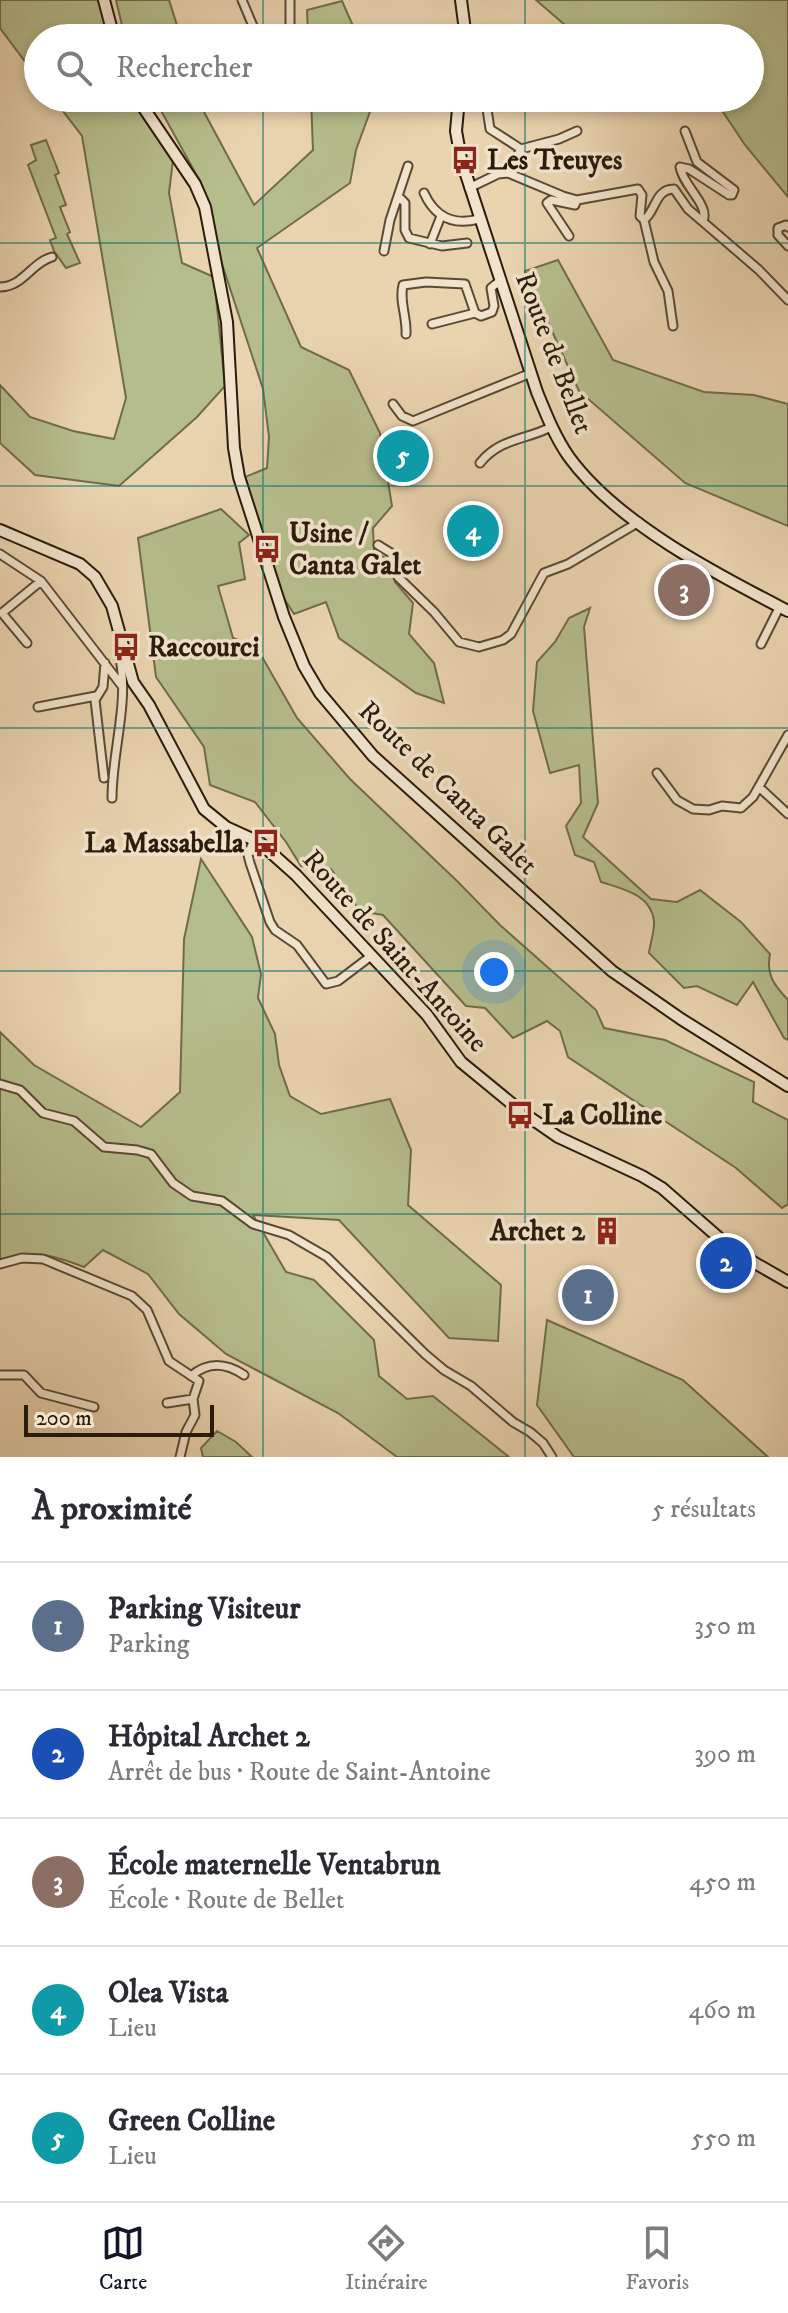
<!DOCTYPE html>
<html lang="fr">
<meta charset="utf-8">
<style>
:root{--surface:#fff;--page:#f7f7f7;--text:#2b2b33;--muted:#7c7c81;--line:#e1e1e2;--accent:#111827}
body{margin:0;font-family:"IM FELL DW Pica",serif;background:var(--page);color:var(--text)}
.scale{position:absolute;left:24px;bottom:20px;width:190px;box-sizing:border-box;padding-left:8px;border:4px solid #2b1b09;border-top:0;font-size:22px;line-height:28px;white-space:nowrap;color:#2b1b09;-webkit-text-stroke:6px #f1e3cc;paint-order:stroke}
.you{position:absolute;left:494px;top:972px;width:28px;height:28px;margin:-20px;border:6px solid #fff;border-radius:50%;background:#1a73e8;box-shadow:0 0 0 12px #1a73e833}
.badge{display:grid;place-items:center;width:52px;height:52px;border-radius:50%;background:var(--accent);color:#fff;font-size:26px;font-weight:700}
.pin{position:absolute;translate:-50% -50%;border:4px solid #fff;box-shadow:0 2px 8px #0006}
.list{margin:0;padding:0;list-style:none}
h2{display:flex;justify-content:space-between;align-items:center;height:104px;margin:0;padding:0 32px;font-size:34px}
h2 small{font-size:26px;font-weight:400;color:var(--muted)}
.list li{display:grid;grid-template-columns:52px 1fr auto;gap:24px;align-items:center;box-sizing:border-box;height:128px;padding:0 32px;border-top:2px solid var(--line)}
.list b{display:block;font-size:30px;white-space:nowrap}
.list p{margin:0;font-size:26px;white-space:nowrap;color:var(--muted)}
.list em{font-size:26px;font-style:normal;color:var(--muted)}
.icon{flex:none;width:44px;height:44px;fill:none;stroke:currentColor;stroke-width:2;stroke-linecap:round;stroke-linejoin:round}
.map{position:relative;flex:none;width:788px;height:1457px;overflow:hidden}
.search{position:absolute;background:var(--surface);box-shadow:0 4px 12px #0003;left:24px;right:24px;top:24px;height:88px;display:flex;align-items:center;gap:20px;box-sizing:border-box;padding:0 28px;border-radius:44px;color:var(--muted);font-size:30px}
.sheet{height:744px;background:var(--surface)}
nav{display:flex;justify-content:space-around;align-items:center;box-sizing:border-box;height:112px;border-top:2px solid var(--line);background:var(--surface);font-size:22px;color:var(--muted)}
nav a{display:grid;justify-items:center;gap:4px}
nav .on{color:var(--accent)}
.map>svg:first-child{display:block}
</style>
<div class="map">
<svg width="788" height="1457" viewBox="0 0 788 1457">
<rect width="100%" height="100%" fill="#ead4b0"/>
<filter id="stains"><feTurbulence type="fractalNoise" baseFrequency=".0025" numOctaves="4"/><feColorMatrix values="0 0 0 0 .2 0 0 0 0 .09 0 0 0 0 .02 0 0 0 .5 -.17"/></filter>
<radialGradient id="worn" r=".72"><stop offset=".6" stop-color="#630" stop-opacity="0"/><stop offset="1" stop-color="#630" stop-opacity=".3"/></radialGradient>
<path fill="#b6bd8c" stroke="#706c4a" stroke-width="2" d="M 0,0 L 99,0 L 110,38 L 38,38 L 38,79 L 0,28 Z
M 116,0 L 169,0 L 181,38 L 125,38 Z
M 536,0 L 788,0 L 788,197 L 745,145 L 721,109 L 705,98 L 750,98 L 750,38 L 580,38 Z
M 342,1 L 357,35 L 396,38 L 308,38 L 307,10 Z
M 53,98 L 132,98 L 173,160 L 169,193 L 182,263 L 214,277 L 225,386 L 197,417 L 119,486 L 35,475 L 0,443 L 0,385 L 30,417 L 73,431 L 114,439 L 126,398 L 82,136 Z
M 154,98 L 199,98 L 204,112 L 254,205 L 313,150 L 311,98 L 375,98 L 356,150 L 350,183 L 257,248 L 301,347 L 349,370 L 380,433 L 392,506 L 373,528 L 374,552 L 391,561 L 395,582 L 413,603 L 409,634 L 434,663 L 444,703 L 416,693 L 339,638 L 326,602 L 294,614 L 283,597 L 245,477 L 267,468 L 269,437 L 263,389 L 222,264 L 201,183 Z
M 46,140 L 59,173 L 55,175 L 66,205 L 60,207 L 70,232 L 67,234 L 80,263 L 66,268 L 54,251 L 50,240 L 56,238 L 28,165 L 36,160 L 31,145 Z
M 558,260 L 613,360 L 704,392 L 754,395 L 788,404 L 788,526 L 685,483 L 579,391 L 525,271 Z
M 221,509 L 249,535 L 239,543 L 245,579 L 218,586 L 233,638 L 257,648 L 297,718 L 350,779 L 457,881 L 500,925 L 596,1010 L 604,1028 L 665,1040 L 754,1082 L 753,1102 L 788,1120 L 788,1204 L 782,1208 L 736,1168 L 568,1057 L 560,1031 L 547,1021 L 513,1038 L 485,1008 L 466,1006 L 383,915 L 360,911 L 331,869 L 301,866 L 286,842 L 255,802 L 210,785 L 204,747 L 156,677 L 138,538 Z
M 590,608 L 584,627 L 598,803 L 583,837 L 651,899 L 677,902 L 700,890 L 741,922 L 770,954 C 766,975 774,985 788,1000 L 788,1040 L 784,1038 L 753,982 L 737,1005 L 697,986 L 684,988 L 649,953 C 650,944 655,930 654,921 C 651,894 622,889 601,882 L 594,862 L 575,855 L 566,826 L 581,803 L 579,765 L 550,773 L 533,711 L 537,662 L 555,642 L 569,618 Z
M 201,859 L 252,937 L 261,974 L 258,998 L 275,1034 L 279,1065 L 290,1096 L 321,1114 L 390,1099 L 411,1150 L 408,1205 L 501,1285 L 498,1341 L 449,1338 L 339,1220 L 253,1215 L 286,1272 L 314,1280 L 374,1340 L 379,1376 L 407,1399 L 433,1396 L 509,1457 L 397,1457 L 338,1413 L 226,1354 L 179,1314 L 148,1274 L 103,1250 L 84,1267 C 50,1254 36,1250 0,1261 L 0,1032 L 34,1065 L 141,1127 L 180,1092 L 184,939 Z
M 547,1320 L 683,1380 L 768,1457 L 574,1457 L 537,1405 Z
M 217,1431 L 236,1442 L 252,1457 L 203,1457 L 201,1448 Z"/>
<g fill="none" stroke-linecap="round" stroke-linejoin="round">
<defs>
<path id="street" d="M 242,0 L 258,38
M 290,0 L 290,38
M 487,109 L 490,129 L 521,149
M 685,131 L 697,162 L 734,190 L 732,195 L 729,195 L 689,169 L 680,167 C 683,186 710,205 703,221
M 408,166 L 398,196 L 405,203 L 405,230 L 409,238 L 442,246 L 467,243
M 508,173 L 521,149 L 559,139 L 577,131
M 469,188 L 498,174 L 508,173 L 563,196 L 577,200 L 638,189 L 642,195 L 640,216 L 644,220 C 656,211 655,189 674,189 L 688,209 L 759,270 L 788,300
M 424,193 C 435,217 453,226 479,219
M 644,220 L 654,262 L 668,291 L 673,326
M 788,227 L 786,225 L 778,228 L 778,235 L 788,246
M 569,236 L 547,203 L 551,200 L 575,205 L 577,200
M 430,244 L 441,216
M 384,251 L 390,220 L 398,196
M 0,287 C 23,287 31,263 52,257
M 432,324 L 475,313
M 406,334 C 407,316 399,302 403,285 L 426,282 L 465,284 L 475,313 L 481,316 L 492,312 L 494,306 L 491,288 L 501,280
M 393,404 L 402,416 L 413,421 L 531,373
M 480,463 C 500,438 526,440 551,427
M 378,545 L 391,553 L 398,577 L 434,612 L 459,642 L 479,647 L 503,640 L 511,634 L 544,573 L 568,564 L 639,522
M 0,554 L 41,581 L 122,686
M 27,643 L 2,613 L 41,581
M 761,644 L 780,606
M 38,707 L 96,696
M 657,773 L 677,800 L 693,809 L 709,810 L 722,806 L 741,808 L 753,797 L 788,735
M 104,778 L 95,700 L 103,687 L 105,663
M 759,787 L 788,814
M 112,798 C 112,752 129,703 120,659 L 125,656
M 254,839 L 248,855 L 250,863 L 270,922 L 275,930 L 297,945 L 326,984 L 338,981 L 371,956
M 0,1084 L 20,1090 L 43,1113 L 74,1121 L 104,1147 L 137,1150 L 151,1154 L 173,1183 L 192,1196 L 222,1201 L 253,1224 L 289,1235 L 327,1257 L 425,1354 L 444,1370 L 471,1386 L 513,1422 L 530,1432 L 543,1443 L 552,1457
M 0,1264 L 22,1258 L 43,1259 L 132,1296 L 147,1310 L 169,1361 L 199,1381 L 193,1399 L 195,1415 L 186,1432 L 180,1457
M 0,1375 L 24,1375 L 41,1393 L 94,1407
M 191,1376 C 209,1361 226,1363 244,1375
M 167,1403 L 193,1399"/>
<path id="secondary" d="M 104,0 L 114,38
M 461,0 L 466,38
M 137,98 L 195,184 L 205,207 L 227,322 L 234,448 L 239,477 L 284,617 L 304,666 L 320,693 L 373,756 L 612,971 L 681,1019 L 788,1086
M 459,98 L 456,131 L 461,159 L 537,392 C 546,414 555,437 569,457 C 617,523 716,574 788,611
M 0,530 L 80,564 L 95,577 L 112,606 L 133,682 L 149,705 L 204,809 L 226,827 L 259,842 L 296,875 L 427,1015 L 461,1062 L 522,1112 L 558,1137 L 642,1176 L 662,1188 L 734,1251 L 788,1282"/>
</defs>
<use href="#street" stroke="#5b4933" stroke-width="11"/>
<use href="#secondary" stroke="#2b1b09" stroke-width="14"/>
<use href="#street" stroke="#f1e3cc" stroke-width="7"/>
<use href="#secondary" stroke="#f1e3cc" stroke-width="10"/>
</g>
<path fill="none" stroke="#0f766e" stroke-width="2" stroke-opacity="0.55" d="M 263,0 L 263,38M 525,0 L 525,38M 263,98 L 263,1457M 525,98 L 525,1457M 0,243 L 788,243M 0,486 L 788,486M 0,728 L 788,728M 0,971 L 788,971M 0,1214 L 788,1214"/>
<defs>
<symbol id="bus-bare" viewBox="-9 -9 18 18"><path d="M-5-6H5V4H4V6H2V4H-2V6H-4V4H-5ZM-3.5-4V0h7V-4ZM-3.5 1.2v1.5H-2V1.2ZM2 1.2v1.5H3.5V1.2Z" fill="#8f2418" stroke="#f1e3cc" stroke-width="2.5" paint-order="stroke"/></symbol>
<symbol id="building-bare" viewBox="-9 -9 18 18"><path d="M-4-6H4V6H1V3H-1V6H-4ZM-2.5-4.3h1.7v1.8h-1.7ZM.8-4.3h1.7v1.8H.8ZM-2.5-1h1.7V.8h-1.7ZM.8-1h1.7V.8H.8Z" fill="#8f2418" stroke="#f1e3cc" stroke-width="2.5" paint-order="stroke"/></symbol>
</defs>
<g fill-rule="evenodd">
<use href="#bus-bare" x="445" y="140" width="40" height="40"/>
<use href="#bus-bare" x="247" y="529" width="40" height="40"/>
<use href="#bus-bare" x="106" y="627" width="40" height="40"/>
<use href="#bus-bare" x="246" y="823" width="40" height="40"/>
<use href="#bus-bare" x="500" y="1095" width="40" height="40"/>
<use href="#building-bare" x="587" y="1211" width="40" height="40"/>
</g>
<g text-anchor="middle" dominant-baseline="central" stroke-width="7" stroke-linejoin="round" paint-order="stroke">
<g font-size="28" font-weight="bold" fill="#2b1b09" stroke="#f1e3cc" text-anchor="start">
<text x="487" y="160">Les Treuyes</text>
<text x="289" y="533">Usine /<tspan x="289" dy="32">Canta Galet</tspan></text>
<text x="148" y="647">Raccourci</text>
<text x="244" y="843" text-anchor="end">La Massabella</text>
<text x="542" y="1115">La Colline</text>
<text x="585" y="1231" text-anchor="end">Archet 2</text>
</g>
<g font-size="28" fill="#2b1b09" stroke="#f1e3cc">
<text transform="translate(554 353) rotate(69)">Route de Bellet</text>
<text transform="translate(448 788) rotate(44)">Route de Canta Galet</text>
<text transform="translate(395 951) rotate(48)">Route de Saint-Antoine</text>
</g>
</g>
<rect width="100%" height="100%" filter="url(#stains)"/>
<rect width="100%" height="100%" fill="url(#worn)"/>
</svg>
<div class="scale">200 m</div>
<div class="you"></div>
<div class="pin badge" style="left:588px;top:1295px;background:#5c6f8a">1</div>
<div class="pin badge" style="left:726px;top:1263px;background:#1a4fb4">2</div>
<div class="pin badge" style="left:684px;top:590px;background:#8d6e63">3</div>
<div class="pin badge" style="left:473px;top:531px;background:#0f9aa8">4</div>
<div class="pin badge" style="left:403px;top:456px;background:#0f9aa8">5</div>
<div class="search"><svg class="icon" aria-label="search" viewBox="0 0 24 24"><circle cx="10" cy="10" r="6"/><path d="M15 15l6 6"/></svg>Rechercher</div>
</div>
<section class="sheet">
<h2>À proximité<small>5 résultats</small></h2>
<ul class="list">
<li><span class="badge" style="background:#5c6f8a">1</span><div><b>Parking Visiteur</b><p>Parking</p></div><em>350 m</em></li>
<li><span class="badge" style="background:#1a4fb4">2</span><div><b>Hôpital Archet 2</b><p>Arrêt de bus · Route de Saint-Antoine</p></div><em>390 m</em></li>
<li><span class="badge" style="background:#8d6e63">3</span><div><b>École maternelle Ventabrun</b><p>École · Route de Bellet</p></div><em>450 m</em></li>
<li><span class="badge" style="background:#0f9aa8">4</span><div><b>Olea Vista</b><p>Lieu</p></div><em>460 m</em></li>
<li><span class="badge" style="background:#0f9aa8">5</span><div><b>Green Colline</b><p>Lieu</p></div><em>550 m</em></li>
</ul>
</section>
<nav>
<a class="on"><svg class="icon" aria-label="map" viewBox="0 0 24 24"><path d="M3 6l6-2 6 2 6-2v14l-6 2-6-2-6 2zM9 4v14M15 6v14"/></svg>Carte</a>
<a><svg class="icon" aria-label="directions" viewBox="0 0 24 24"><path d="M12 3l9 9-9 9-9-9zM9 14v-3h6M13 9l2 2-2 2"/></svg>Itinéraire</a>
<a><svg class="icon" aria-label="saved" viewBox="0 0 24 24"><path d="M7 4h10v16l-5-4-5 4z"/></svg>Favoris</a>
</nav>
